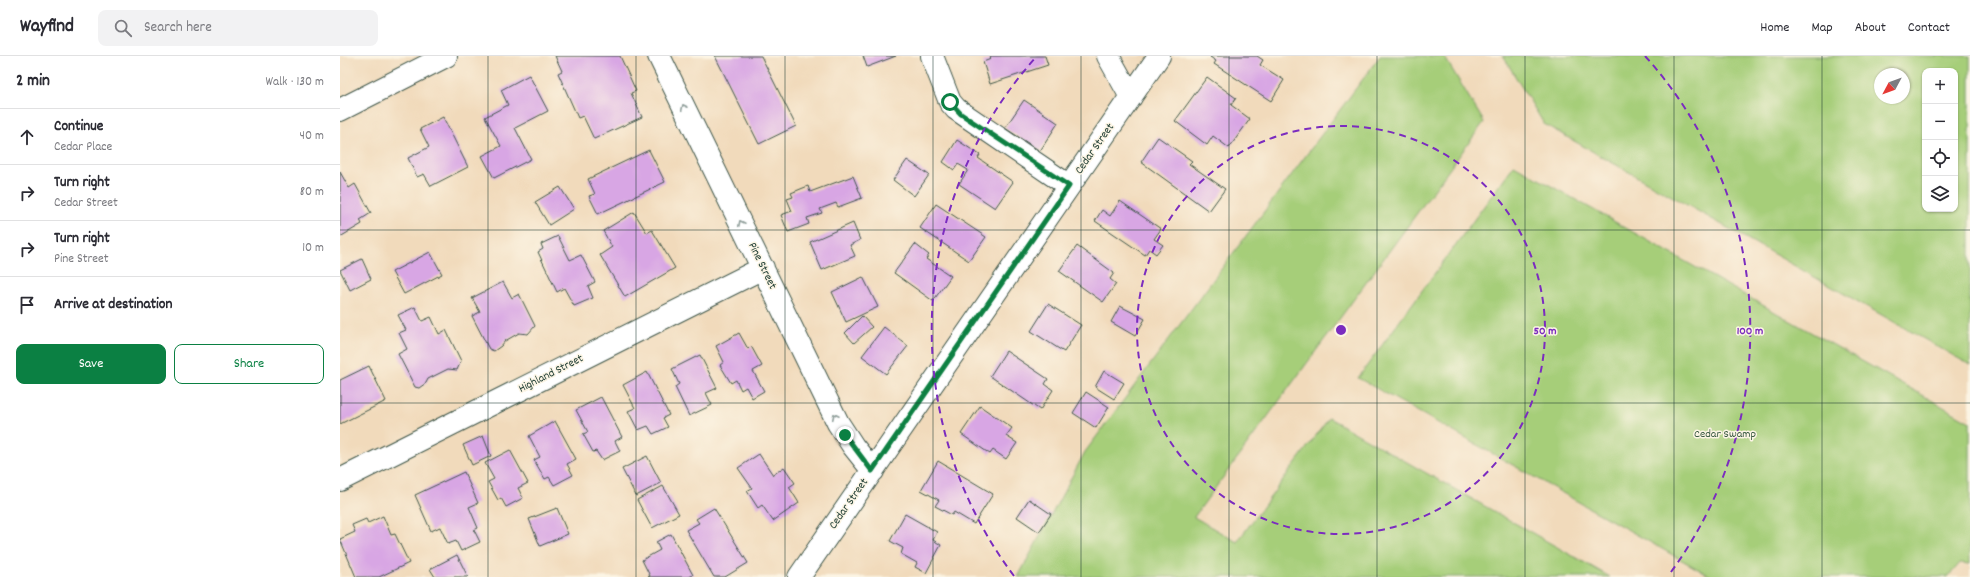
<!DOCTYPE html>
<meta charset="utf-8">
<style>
:root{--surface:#fff;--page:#f2f2f3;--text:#2b2b33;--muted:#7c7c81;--line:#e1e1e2;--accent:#0b8043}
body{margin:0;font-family:Dekko,sans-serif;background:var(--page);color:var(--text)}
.controls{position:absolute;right:12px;top:12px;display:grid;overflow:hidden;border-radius:8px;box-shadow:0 1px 3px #0004}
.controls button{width:36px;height:36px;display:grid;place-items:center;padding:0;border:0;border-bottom:1px solid var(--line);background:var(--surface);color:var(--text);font:20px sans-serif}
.compass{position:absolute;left:1534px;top:12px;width:36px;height:36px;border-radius:50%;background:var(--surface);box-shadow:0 1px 3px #0004;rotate:229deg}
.stop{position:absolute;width:12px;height:12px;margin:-9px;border:3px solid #0b8043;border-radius:50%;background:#fff}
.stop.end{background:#0b8043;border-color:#fff;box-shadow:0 1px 4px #0008}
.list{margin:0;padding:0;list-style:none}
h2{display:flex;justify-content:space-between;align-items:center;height:52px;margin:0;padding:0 16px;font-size:17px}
h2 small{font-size:13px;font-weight:400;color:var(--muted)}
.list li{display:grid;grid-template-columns:26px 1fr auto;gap:12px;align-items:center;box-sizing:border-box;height:56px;padding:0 16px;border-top:1px solid var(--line)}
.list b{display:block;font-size:15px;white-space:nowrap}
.list p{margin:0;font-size:13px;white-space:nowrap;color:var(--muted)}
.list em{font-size:13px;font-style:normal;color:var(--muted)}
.actions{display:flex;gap:8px;padding:12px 16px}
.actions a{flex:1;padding:9px 0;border:1px solid var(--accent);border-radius:8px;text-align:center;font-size:14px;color:var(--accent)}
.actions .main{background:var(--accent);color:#fff}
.icon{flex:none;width:22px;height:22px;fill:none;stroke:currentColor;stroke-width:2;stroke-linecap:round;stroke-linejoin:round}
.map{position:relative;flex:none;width:1630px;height:521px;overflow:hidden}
header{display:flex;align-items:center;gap:24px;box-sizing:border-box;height:56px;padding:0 20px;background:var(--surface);border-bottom:1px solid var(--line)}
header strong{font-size:19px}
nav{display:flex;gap:22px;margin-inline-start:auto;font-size:14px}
.search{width:280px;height:36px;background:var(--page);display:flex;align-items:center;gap:10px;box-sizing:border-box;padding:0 14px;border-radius:8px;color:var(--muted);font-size:15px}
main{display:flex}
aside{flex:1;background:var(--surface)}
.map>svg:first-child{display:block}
</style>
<header>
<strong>Wayfind</strong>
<div class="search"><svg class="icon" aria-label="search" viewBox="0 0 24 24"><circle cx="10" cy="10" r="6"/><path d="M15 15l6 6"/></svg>Search here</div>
<nav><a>Home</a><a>Map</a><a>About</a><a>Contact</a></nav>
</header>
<main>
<aside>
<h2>2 min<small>Walk · 130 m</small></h2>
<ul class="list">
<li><svg class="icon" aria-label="ahead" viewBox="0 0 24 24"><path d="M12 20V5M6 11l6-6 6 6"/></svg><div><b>Continue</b><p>Cedar Place</p></div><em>40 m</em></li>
<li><svg class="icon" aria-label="right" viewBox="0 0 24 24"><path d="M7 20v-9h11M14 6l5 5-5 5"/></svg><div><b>Turn right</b><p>Cedar Street</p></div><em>80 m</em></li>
<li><svg class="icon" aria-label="right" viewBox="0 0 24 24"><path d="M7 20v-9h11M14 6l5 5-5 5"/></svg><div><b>Turn right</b><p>Pine Street</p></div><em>10 m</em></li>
<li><svg class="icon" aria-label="arrive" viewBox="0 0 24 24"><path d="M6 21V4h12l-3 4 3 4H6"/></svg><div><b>Arrive at destination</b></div></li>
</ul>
<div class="actions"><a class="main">Save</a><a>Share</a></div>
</aside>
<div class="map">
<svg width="1630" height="521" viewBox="0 0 1630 521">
<rect width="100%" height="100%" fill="#fcf5e5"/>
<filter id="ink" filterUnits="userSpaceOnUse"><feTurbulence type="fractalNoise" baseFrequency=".025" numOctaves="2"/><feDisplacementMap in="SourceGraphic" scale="8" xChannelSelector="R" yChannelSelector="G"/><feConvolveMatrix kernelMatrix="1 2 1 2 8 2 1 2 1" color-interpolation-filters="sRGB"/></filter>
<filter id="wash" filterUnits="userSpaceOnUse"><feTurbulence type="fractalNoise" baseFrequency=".012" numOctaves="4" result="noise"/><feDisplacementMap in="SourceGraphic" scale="16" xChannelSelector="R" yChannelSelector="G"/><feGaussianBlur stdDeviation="0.9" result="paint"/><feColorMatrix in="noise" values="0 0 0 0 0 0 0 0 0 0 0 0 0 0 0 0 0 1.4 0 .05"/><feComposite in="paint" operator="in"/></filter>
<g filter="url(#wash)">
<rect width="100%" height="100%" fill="#f1dabb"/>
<path fill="#a6ce79" stroke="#628656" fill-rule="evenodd" d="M 1040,0 L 1104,0 L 1144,66 L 854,461 L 897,486 L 989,362 L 1270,521 L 678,521 L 745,396 Z
M 1163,0 L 1630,0 L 1630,309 L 1204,68 ZM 1585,15 L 1615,15 L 1615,153 L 1585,153 ZM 1540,18 L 1564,18 L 1564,42 L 1540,42 Z
M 1174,109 L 1630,366 L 1630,508 L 1620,507 L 1608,521 L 1372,521 L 1018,322 Z"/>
<g id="blocks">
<path fill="#d8a6e4" d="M 215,0 L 280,0 L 296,35 L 291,37 L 302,61 L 254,83 L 243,60 L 238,62 L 218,17 L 222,15 Z
M 375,0 L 421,0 L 456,70 L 419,88 Z
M 523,0 L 556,0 L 527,11 Z
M 650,0 L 705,0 L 708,9 L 650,28 L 643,6 L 651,3 Z
M 871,0 L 917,0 L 923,4 L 920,9 L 944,24 L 931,45 L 874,8 L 876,5 L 870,1 Z
M 189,19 L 208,55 L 175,72 L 191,103 L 154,122 L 142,100 L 161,90 L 145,61 L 168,49 L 161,34 Z
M 867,21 L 896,42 L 891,49 L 910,63 L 889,92 L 873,80 L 867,89 L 835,65 Z
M 684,44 L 718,67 L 700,95 L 665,72 Z
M 103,61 L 128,111 L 91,130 L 84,118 L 77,121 L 68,102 L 89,91 L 80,73 Z
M 818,81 L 852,105 L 849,108 L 885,133 L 869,155 L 801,106 Z
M 617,84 L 640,99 L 638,102 L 673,126 L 655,152 L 619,128 L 628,114 L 618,108 L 614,114 L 603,106 Z
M 309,94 L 325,126 L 258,158 L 249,140 L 255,138 L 248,123 Z
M 567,104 L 589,119 L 574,140 L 553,124 Z
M 0,116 L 9,132 L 15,128 L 31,157 L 20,164 L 22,168 L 0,181 Z
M 513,120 L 522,142 L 498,151 L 496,147 L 480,153 L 482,157 L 467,162 L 469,168 L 448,176 L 441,159 L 452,155 L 447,143 L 453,141 L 451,137 L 468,130 L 470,136 Z
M 220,131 L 234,153 L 209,169 L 195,146 Z
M 780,145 L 821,173 L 814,183 L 823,189 L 816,198 L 809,193 L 805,199 L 755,165 L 762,154 L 770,160 Z
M 596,148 L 646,181 L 629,205 L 580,172 Z
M 294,156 L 307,177 L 312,174 L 335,212 L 285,241 L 260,199 L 272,191 L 263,175 Z
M 513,167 L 520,184 L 510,189 L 515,200 L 482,214 L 470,186 Z
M 218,180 L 230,204 L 241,199 L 255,226 L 248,230 L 253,242 L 234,250 L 224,232 L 217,236 L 198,196 L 203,193 L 201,188 Z
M 575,188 L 589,199 L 586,203 L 611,220 L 593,245 L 554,217 Z
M 737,190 L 774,217 L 770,223 L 776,228 L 763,246 L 719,215 Z
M 90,196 L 102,218 L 64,238 L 52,216 Z
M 22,203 L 31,223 L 10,234 L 0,214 Z
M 523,221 L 538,251 L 506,266 L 492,236 Z
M 163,226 L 172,242 L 179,238 L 195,270 L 188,278 L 179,277 L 165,285 L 161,290 L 154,295 L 149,293 L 132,260 L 140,256 L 132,242 Z
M 708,248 L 741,269 L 724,296 L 691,275 Z
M 780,250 L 805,263 L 795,280 L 771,266 Z
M 75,251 L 82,265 L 91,261 L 99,278 L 106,274 L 121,305 L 117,314 L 108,313 L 88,323 L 86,327 L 79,332 L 75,331 L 58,298 L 67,293 L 59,277 L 66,274 L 58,259 Z
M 522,260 L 532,271 L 514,287 L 505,277 Z
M 544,271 L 568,290 L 546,318 L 522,300 Z
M 399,277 L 408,293 L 411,290 L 422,310 L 413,315 L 424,335 L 412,342 L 406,331 L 401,334 L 396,324 L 391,327 L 380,309 L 384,306 L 376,290 Z
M 666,295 L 708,323 L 705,328 L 713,334 L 700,354 L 650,320 Z
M 360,299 L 377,332 L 366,337 L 372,349 L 349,360 L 335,331 L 339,328 L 332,313 Z
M 29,310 L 46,345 L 0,368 L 0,324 Z
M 764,315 L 784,327 L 774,343 L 755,331 Z
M 307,316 L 329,359 L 323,362 L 328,371 L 313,378 L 308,370 L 298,374 L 288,355 L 295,352 L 283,329 Z
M 746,336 L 769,351 L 756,372 L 733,357 Z
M 261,341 L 282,381 L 275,385 L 280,395 L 262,404 L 256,395 L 253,396 L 243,378 L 248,376 L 236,354 Z
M 640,350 L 672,372 L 666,380 L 677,387 L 666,403 L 653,394 L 650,398 L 621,378 Z
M 215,365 L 236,403 L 227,408 L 233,419 L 214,429 L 209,421 L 205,423 L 194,404 L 200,401 L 189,380 Z
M 143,380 L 151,400 L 132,409 L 123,389 Z
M 170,394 L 188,427 L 178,432 L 183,442 L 166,451 L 161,442 L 158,444 L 148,426 L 154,423 L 145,407 Z
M 419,398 L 433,419 L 444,411 L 455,427 L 449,431 L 459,447 L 433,465 L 422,449 L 418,452 L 407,435 L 412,432 L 398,412 Z
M 307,400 L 321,427 L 296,440 L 282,413 Z
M 598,405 L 653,438 L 634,468 L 614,456 L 612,459 L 595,450 L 599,444 L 581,434 Z
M 124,416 L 138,447 L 129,451 L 138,472 L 134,474 L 140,486 L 121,495 L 116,485 L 108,488 L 100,471 L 91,475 L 75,439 Z
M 323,430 L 339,458 L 312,472 L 297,444 Z
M 689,443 L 711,458 L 699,476 L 677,461 Z
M 217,452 L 228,478 L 200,490 L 189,463 Z
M 374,452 L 408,507 L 385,521 L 374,521 L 346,474 L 359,467 L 356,463 Z
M 565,458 L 597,476 L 593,484 L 601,489 L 586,517 L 575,511 L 577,507 L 561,498 L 563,492 L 550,485 Z
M 43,460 L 51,479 L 55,478 L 69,507 L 39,521 L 16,521 L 0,483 L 15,476 L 12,469 L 26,463 L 28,467 Z
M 331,478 L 353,519 L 349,521 L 308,521 L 310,520 L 302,504 L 320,494 L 316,486 Z
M 117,499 L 128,521 L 95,521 L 90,513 Z"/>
</g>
</g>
<g filter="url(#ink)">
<use href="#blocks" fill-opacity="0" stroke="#3e5548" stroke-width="1"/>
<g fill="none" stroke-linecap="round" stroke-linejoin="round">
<defs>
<path id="street" d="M 319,0 L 498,367 L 513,390 L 533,415
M 592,0 L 610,46 L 616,53 L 729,130
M 768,0 L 791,41
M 0,54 L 106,0
M 0,424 L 423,212
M 459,521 L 819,0"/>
</defs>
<use href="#street" stroke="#3e5548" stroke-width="24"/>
<use href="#street" stroke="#fff" stroke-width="22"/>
</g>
<defs><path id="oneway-chevron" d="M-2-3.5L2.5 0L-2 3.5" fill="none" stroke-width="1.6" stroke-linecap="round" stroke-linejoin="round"/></defs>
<g stroke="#8f9e9a">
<use href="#oneway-chevron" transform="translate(344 51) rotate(-116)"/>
<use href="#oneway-chevron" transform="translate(401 167) rotate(-116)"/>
<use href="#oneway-chevron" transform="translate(495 360) rotate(-116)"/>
</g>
</g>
<g fill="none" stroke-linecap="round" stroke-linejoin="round" filter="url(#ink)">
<path stroke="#0b8043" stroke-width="5" d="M 505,379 L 532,415 L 729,130 L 621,58 L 610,46"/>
</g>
<path fill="none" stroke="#1f3d34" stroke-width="1" stroke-opacity="0.55" d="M 148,0 L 148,521M 296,0 L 296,521M 445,0 L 445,521M 593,0 L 593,521M 741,0 L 741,521M 889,0 L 889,521M 1037,0 L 1037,521M 1185,0 L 1185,521M 1334,0 L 1334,521M 1482,0 L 1482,521M 0,174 L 1630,174M 0,347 L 1630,347"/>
<g fill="none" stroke="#7b2cbf" stroke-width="2" stroke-dasharray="7 5">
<circle cx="1001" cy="274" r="204"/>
<path d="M674 520A409 409 0 0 1 697 0M1305 0A409 409 0 0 1 1328 520"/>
</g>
<g text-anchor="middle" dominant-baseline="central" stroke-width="3" stroke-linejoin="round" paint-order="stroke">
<g font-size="12" fill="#1f3d34" stroke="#fcf5e5">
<text transform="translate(755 93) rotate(-55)">Cedar Street</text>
<text transform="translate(422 210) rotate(64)">Pine Street</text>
<text transform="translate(211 318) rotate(-27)">Highland Street</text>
<text transform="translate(509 448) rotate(-55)">Cedar Street</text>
</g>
<g font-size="12" fill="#3a5a42" stroke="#fcf5e5">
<text x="1385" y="378">Cedar Swamp</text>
</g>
</g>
<circle cx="1001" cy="274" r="6" fill="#7b2cbf" stroke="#fcf5e5" stroke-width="2"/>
<g font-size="12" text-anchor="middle" font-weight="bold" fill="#7b2cbf" stroke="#fcf5e5" stroke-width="3" stroke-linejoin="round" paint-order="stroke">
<text x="1205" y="278">50 m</text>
<text x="1410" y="278">100 m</text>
</g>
</svg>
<div class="controls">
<button>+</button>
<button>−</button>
<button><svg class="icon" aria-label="locate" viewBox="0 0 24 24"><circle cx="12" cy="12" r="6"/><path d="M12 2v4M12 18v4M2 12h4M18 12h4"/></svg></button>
<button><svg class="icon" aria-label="layers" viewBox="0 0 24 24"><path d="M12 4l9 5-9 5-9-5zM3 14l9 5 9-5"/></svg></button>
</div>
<svg class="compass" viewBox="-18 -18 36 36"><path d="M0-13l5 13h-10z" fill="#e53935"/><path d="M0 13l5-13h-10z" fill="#7c7c81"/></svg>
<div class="stop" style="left:610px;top:46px"></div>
<div class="stop end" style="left:505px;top:379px"></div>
</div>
</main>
